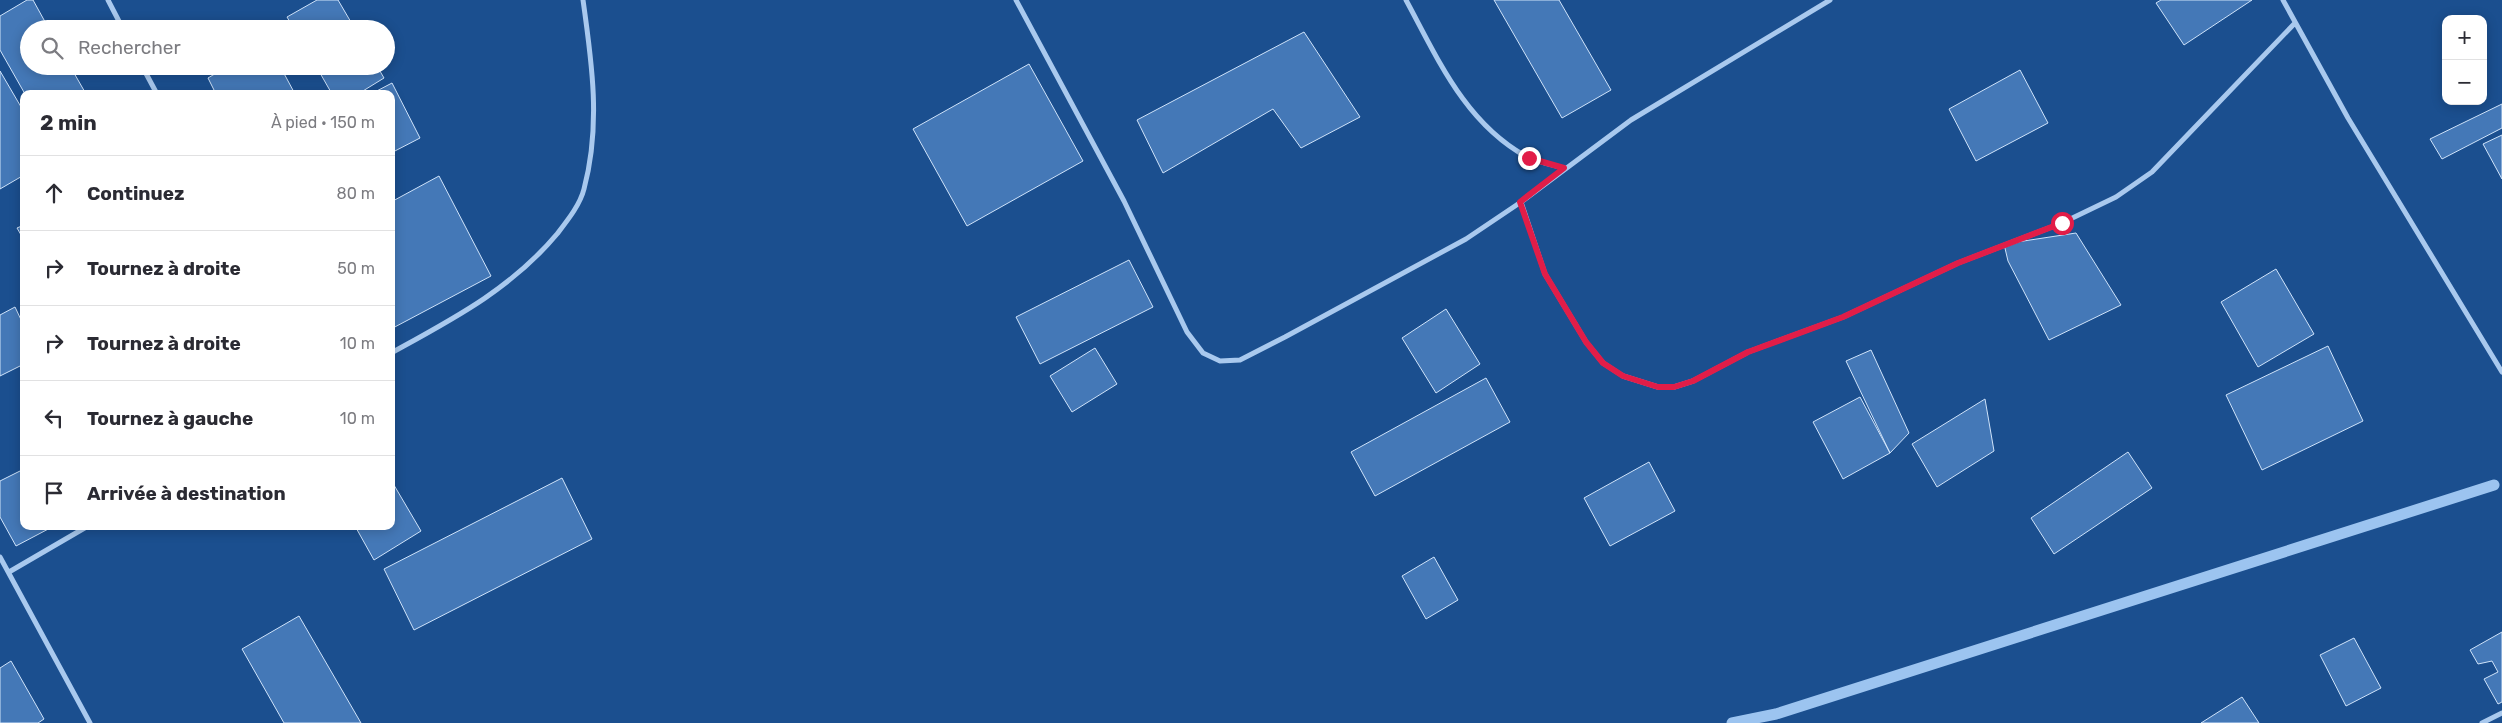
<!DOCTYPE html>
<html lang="fr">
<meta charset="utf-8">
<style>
:root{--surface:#fff;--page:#f7f7f7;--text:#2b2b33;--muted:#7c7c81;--line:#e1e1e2}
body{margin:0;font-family:Rubik,sans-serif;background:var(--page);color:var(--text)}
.controls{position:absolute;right:15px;top:15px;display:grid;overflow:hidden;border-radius:10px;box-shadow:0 2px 12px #0003}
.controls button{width:45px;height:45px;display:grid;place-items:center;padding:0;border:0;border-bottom:1px solid var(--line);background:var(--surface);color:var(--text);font:25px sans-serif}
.stop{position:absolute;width:15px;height:15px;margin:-11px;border:4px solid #e11d48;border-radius:50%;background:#fff}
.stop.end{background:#e11d48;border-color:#fff;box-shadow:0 1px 5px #0008}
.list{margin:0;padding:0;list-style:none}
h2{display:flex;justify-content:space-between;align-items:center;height:65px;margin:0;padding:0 20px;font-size:21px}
h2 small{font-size:16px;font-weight:400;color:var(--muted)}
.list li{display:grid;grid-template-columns:32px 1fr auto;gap:15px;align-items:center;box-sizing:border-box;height:75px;padding:0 20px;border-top:1px solid var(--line)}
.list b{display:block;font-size:19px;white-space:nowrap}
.list em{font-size:16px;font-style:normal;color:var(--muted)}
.icon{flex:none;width:28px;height:28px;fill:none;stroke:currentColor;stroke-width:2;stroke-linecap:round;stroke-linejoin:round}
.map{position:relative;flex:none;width:2502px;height:723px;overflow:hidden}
.search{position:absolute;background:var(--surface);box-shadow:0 2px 12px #0003;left:20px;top:20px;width:375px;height:55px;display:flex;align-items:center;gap:12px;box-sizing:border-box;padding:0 18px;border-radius:28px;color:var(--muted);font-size:19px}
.panel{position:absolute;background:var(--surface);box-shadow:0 2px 12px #0003;left:20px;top:90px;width:375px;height:440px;border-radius:10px}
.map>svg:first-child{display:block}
</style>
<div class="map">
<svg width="2502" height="723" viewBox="0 0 2502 723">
<rect width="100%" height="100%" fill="#1b4f8f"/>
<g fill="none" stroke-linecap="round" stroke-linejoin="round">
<path stroke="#9cc4f0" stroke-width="11" d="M 1732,723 L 1776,714 L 2494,485"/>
</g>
<path fill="#4478b7" stroke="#cfe3fa" d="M 27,0 L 33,0 L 49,29 L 29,29 L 29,66 L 70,66 L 86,94 L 25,94 L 0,50 L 0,16 Z
M 317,0 L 338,0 L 355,29 L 294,29 L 287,17 Z
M 1494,0 L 1559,0 L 1611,90 L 1562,118 Z
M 2161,0 L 2252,0 L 2184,45 L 2156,3 Z
M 1304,32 L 1360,117 L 1301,148 L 1273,109 L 1163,173 L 1137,120 Z
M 1029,64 L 1083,161 L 967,226 L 913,129 Z
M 228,66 L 280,66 L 295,94 L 216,94 L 208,78 Z
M 316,66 L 377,66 L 384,78 L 358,94 L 332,94 Z
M 2020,70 L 2048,123 L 1976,161 L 1949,109 Z
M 0,71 L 24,112 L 24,175 L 0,189 Z
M 392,83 L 420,138 L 391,153 L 391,94 L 371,94 Z
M 2502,104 L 2502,128 L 2442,159 L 2430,139 Z
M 2502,135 L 2502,179 L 2483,144 Z
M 439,176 L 491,276 L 391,329 L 391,202 Z
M 24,225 L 24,240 L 17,228 Z
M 2076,233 L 2121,305 L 2049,340 L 2008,261 L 2004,244 Z
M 1129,260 L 1153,307 L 1040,364 L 1016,317 Z
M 2276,269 L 2314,334 L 2258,367 L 2221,302 Z
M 15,307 L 24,326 L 24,364 L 0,376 L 0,315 Z
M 1446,309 L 1480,364 L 1436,393 L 1402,338 Z
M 2328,346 L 2363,421 L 2262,470 L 2226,395 Z
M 1095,348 L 1117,384 L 1072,412 L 1050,376 Z
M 1871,350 L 1909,433 L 1890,453 L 1846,361 Z
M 1486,378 L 1510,422 L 1375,496 L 1351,452 Z
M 1860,397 L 1890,453 L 1843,479 L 1813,422 Z
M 1985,399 L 1994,451 L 1937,487 L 1912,444 Z
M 2128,452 L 2152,488 L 2054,554 L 2031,518 Z
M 1649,462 L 1675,511 L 1610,546 L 1584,498 Z
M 24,469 L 24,526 L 54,526 L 16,546 L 0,517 L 0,481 Z
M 562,478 L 592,539 L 414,630 L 384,569 Z
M 391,480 L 421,531 L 374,560 L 355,526 L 391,526 Z
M 1434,557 L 1458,600 L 1426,619 L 1402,576 Z
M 299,616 L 361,723 L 284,723 L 242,649 Z
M 2502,632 L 2502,702 L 2498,704 L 2484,679 L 2498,672 L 2492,661 L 2478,664 L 2470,650 Z
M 2354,638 L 2381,688 L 2346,706 L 2320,655 Z
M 11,661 L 44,719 L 38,723 L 0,723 L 0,668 Z
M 2242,697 L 2259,723 L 2201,723 Z"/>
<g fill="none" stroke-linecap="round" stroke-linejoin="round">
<path stroke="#a9c9ee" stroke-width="5" d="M 108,0 L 123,29
M 1016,0 L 1124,201 L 1187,332 L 1203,353 L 1220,361 L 1240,360 L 1285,337 L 1466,239 L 1521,202 L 1631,120 L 1830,0
M 1406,0 C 1438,59 1465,123 1527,157 C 1538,162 1552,165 1564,168
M 2283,0 L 2348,118 L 2502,372
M 142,66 L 157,94
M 1521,202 L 1545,274 L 1586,342 L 1603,363 L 1623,376 L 1658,387 L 1674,387 L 1693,381 L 1748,352 L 1843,317 L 1958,263 L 2062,223 L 2116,197 L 2152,172 L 2294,24
M 391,353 C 453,319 511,289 557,234 C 567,221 580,205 584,189 C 601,126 592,63 583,0
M 0,557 L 90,723
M 9,572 L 88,526
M 2482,723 L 2502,713"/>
</g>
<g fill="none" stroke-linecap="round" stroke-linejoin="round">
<path stroke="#e11d48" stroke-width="6" d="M 1529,158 L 1564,168 L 1520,202 L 1545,274 L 1586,342 L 1603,363 L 1623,376 L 1658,387 L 1674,387 L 1693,381 L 1748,352 L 1843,317 L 1958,263 L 2062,223"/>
</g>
</svg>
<div class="controls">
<button>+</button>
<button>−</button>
</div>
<div class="stop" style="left:2062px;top:223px"></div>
<div class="stop end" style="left:1529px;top:158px"></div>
<div class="search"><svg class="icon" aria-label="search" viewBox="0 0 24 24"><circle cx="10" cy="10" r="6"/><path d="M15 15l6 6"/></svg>Rechercher</div>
<section class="panel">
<h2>2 min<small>À pied · 150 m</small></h2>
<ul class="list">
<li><svg class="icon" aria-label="ahead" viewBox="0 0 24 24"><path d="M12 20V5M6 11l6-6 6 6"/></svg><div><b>Continuez</b></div><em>80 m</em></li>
<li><svg class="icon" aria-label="right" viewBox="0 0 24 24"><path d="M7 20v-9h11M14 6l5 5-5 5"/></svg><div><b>Tournez à droite</b></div><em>50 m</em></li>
<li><svg class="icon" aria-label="right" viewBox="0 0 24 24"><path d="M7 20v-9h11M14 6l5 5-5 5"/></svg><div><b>Tournez à droite</b></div><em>10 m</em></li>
<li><svg class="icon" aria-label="left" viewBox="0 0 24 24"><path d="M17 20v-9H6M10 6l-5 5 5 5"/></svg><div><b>Tournez à gauche</b></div><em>10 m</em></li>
<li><svg class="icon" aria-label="arrive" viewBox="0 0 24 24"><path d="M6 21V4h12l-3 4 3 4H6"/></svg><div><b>Arrivée à destination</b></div></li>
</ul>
</section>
</div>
